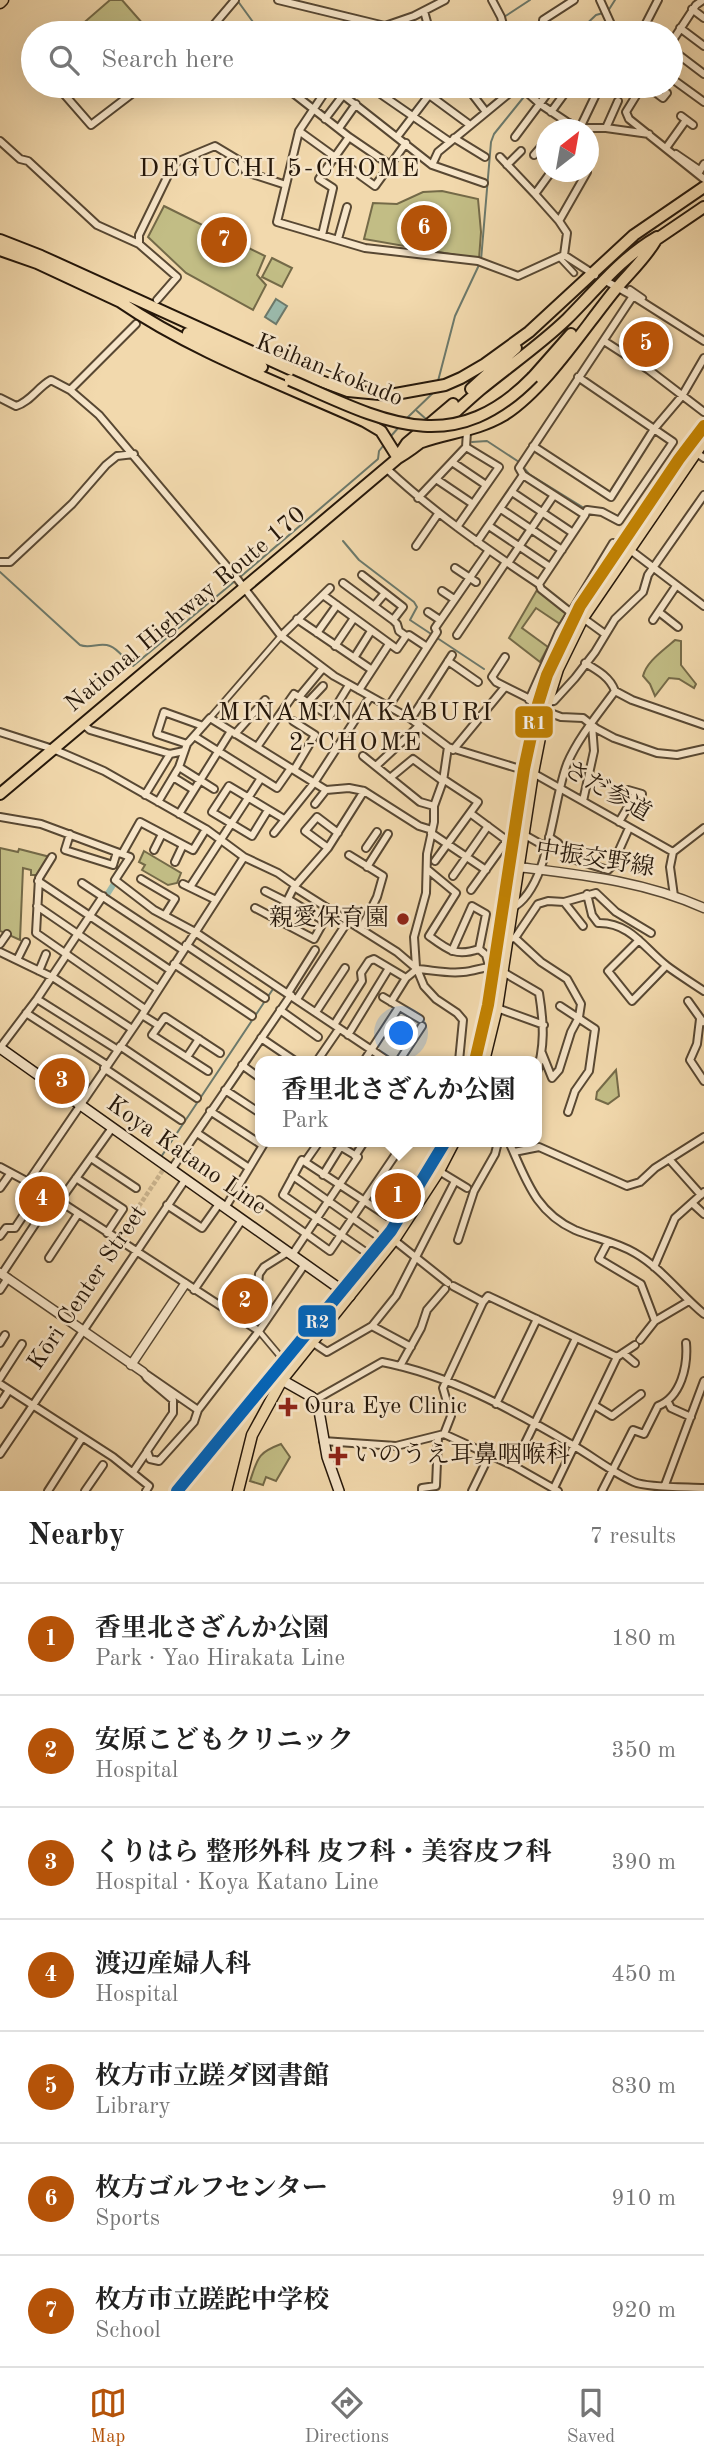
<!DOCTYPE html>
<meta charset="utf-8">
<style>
:root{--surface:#fff;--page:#f6f6f6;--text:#222;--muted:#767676;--line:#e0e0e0;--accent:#b45309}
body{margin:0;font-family:"Old Standard TT","Noto Serif JP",serif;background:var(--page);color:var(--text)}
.compass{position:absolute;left:536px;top:119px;width:63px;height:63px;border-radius:50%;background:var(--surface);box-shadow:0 7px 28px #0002;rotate:31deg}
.you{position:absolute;left:402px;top:1034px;width:24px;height:24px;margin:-18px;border:5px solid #fff;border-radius:50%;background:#1a73e8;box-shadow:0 0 0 10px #1a73e833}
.badge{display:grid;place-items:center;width:46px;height:46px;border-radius:50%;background:var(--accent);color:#fff;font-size:23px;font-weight:700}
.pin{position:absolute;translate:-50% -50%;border:4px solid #fff;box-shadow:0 2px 7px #0006}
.popup{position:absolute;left:255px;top:1056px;width:287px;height:91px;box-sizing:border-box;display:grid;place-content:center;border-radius:14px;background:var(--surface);filter:drop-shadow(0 2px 5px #0005);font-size:23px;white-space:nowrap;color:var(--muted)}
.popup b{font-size:26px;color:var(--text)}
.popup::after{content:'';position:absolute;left:50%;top:100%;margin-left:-14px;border:14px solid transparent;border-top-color:var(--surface)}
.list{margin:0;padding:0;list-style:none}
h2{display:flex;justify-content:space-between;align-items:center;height:91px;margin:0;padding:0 28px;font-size:30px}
h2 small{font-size:23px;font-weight:400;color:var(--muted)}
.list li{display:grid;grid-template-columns:46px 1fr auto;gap:21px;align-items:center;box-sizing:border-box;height:112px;padding:0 28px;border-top:2px solid var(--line)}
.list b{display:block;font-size:26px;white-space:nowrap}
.list p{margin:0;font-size:23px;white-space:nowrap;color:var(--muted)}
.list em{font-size:23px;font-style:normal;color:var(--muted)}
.icon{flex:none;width:38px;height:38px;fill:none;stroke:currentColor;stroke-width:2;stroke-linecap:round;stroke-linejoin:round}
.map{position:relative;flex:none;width:704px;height:1491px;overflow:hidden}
.search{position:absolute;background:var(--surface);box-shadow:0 7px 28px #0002;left:21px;right:21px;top:21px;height:77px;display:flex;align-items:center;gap:18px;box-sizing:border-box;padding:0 24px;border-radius:38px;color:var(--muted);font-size:26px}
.sheet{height:875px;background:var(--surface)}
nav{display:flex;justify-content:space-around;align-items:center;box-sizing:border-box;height:98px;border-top:2px solid var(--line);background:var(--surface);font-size:19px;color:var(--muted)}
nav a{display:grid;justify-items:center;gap:4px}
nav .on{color:var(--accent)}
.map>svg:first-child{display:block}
</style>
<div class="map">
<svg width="704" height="1491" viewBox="0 0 704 1491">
<rect width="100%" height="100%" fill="#f2d9ad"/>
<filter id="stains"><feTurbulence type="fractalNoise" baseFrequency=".00286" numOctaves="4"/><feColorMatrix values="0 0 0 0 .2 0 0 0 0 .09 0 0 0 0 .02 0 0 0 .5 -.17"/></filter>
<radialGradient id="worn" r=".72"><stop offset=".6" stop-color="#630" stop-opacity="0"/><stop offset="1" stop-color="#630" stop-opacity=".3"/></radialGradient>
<path fill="#c2bd85" stroke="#746a48" stroke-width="2" d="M 110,0 L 122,0 L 151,33 L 86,33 L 80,26 Z
M 442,191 L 478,199 L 481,232 L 479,259 L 364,239 L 373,203 L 397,204 L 423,192 Z
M 164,206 L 265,256 L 257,275 L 266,285 L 253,310 L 186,273 L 148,237 Z
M 272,258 L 292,268 L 282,287 L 262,277 Z
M 537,590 L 566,613 L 560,624 L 536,608 L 522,628 L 548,647 L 540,662 L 509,638 Z
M 675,640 L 681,641 L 681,665 L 696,684 L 694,688 L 679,679 L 669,678 L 655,696 L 650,684 L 643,676 C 647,661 663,651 675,640 Z
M 0,848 L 18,852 L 19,849 L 50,857 L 39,875 L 31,875 L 31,870 L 23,868 L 20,940 L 0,931 Z
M 144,851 L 181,873 L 177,883 L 168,885 L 142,870 L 145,865 L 139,862 Z
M 616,1070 L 619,1096 L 608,1104 L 596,1099 L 597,1092 Z
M 385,1171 L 412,1188 L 402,1205 L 375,1187 Z
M 281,1444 L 290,1457 L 276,1481 L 266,1477 L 263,1485 L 250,1481 C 258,1458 257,1453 281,1444 Z"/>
<path fill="#9bbaac" stroke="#6c796b" stroke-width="2" d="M 276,299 L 287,306 L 276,324 L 265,317 Z"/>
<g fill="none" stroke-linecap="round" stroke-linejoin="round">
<path stroke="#6c796b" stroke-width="2" d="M 237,0 L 253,22
M 608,11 L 615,0
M 504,17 L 530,0
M 256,25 L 287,33
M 232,33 L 250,26
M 480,33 L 500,20
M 577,33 L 596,15 L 603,13
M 481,260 L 491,142 L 494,134 L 527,93
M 438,381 L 455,316 L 479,265
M 417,411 L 426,419
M 407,418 L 436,390
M 391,436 L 399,427
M 472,442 L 487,441 L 519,462
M 523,467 L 529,474 L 584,508
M 343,541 L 359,560 L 414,602 L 417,607 L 410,620 L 484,669
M 0,572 L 80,645 C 90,649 100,642 110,646 C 119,649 125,661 133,666 L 235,581
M 239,578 L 378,459 L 379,451 L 383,446
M 161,1157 L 273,989"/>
<path stroke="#9bbaac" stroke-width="6" d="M 103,901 L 115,882"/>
<path stroke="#c9b28c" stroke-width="4.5" stroke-dasharray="4.5 2" stroke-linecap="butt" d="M 574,273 L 600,281
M 117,1239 L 165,1167"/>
<defs>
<path id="pedestrian" d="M 676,153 L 698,168
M 559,257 L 574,273
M 630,289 L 643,298
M 210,718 L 281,636
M 259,1331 L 290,1368"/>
<path id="minor" d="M 278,0 L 385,26 L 414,16 L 445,0
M 492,0 L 501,17 L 505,33
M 600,0 L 615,33
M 692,9 L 704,18
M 424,11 L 430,33
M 680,28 L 704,46
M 207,33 L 235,0
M 532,33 L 531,32 L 543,25 L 543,20 L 574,0
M 641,33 L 658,0
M 671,43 L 696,5 L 703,0
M 671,49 L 704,74
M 32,58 L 33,59
M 671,78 L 704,102
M 57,86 L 91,125 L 142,86
M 284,86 L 349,137 L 390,165
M 329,86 L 299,131 L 277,222 L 365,248 L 478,261 L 518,276 L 564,255 L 595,275
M 369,86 L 450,142
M 417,86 L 470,125
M 466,86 L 486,112
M 494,86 L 503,98
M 525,86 L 530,95 L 540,104 L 567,122 L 580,128 L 606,128 L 649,134
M 642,86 L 626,112 L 629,119 L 704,179
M 647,86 L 663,98 L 667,93
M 343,95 L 432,165 L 484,183
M 551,112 L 570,86
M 681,116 L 693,125
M 325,119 L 350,86
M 339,128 L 356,104
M 606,128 L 618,101
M 579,130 L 600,86
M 299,131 L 375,186 L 406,143
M 397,137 L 436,86
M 515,137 L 553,86
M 454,138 L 485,157
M 0,141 L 20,159 L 28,161 L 97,225 L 139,244
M 666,148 L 686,120
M 534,155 L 546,141
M 500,157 L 535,194
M 588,160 L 588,165
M 432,165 L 438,152 L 518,86
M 507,165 L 521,151
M 551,172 L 535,194 L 559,221
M 698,174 L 704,164
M 322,235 L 333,188 L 319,179 L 349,137
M 338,239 L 347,207
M 564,255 L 567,233 L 559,221 L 587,172
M 604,280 L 633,296 L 704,341
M 157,300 L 177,277 L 139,244 L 139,235 L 174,163 L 215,146 L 240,161 L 246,172 L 286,185
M 604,341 L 649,370 L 704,412
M 578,377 L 673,442 L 619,521 L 602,512 L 587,510 L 585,515
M 70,390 L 136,324
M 0,398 L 16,406 C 30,402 38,387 51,380 L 70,390 L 99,415 L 235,576 L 281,636 L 334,676 L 411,719 L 448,747 L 533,773 L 673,852 L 670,867 L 674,896
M 533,446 L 611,497 L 654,429 L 682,396 L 704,358
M 695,452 L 704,458
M 452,462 L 486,485
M 386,468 C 433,512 485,548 539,584 L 541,589 L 570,612
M 436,479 L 473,504
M 512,492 L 573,533
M 418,498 L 466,447 L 467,432
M 501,509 L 562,550
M 489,526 L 550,567
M 457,527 L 499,467 L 466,447
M 477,542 L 523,475
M 416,546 L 438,514
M 629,549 L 704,606
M 0,562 L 10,562 L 72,504 L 106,465 L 117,456 L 134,454
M 508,563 L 554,495
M 455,568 L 476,582
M 343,583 L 374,606
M 539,584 L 585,515 L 523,475 L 519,468 L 633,296
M 442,591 L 454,599
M 385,593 L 374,606 L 393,620
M 323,595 L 397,649 L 406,636 L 399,631 L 397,624 L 393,620 L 403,607 L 362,575
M 428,612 L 440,620
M 659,612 L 678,627
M 583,618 L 605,634
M 297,619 L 372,670
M 653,620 L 676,586
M 317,633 L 337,605
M 457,635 L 506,562
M 281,636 L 330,588
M 406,636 L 409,635 L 427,647
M 335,646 L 354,618
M 505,657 L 492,677 L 496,682 L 546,707
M 354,658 L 371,631
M 448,661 L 478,682
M 585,663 C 597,670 610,677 615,691 L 632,700 L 704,725
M 359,690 L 389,644
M 299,697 L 330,716 L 349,685
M 529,700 L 559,632 L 613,543
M 308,702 L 323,686
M 548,702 L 554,701 L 575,678 L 595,652 L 615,619 L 643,592 L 648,575 L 704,495
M 389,706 L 437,632 L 435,628 L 489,550
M 545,711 L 561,717 L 583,718 L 597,729 L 614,738 L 657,753 L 677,755 L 704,749
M 411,719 L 452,655
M 293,721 L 315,735 L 294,770
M 84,725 L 90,730 L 170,754 L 184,751
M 0,732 L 53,749 L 104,771 L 206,829 L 244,857 L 278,873 L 295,885
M 235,734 L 265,700
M 194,736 L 277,788 L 291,768
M 187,744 L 157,734 L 164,712 L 203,726
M 257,747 L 294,694 L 299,697 L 323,668
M 453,750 L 505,687
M 363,756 L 420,802 L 434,806
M 376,766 L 420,725
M 179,767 L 214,789
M 173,777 L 194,790
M 390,778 L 413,759 L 443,781
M 628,790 L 642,794
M 145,795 L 170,754
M 583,801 L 594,751 L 592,725
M 158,802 L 179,767 L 187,744 L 210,718 L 326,790 L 349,788 L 364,791 L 419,826 L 432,830
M 315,804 L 326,790
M 268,810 L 252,836 L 212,812 L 229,786 L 284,819
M 470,813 L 505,839 L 505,843 L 471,890
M 179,814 L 231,731
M 0,817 L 41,824 L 130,857 L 115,880 L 154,910 L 195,932 L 388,1061
M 619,822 L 636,793
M 274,833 L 314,783 L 370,697
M 431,833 L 486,870
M 70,834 L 65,850 L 113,865 L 117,852
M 523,834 L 546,847
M 549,837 L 558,843 L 569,858 L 608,870 L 612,866 L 629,828
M 328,848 L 305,831 L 317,817 L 338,833
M 366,848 L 377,832
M 154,850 L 162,834
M 673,852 L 704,828
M 122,854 L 140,822 L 193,850 L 206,829
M 349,855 L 383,876 L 377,897 L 361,929
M 52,857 L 39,878 L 36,933 L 145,1009
M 435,861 L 478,802 L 443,779
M 175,862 L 183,845
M 367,867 L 388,834
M 427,869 L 456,893 L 429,936 C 448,950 456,957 479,949
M 453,876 L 488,826
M 141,879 L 175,899 L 165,915
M 38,881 L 170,970
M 82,883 L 183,950
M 183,884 L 216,900
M 190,887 L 261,778
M 294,887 L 397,952 L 417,969 L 424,986 L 436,999 L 457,1013 L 463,1020 L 459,1061
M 265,891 L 287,902
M 587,894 L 592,915 L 598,923 C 630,922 645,949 667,966 C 679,975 692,983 704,991
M 564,902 L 583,926
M 37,906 L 158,989
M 255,908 L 314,939 L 324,921 L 288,899
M 512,908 C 550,888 552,802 567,764 C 578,738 599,713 615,691
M 278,919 L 294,887 L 328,848 L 364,791
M 515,938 L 538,904 L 548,901 L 564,902 L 596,893 L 616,912 L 651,933
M 508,939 L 515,938 L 541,962 L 567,979 L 581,1004 L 579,1017 L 571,1032 L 559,1070 L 552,1078 L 542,1053
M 639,940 L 608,971 L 632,1001 L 666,966
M 0,944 L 7,934
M 186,945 L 265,998
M 452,951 L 472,906 L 486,914 L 479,949 L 486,955 L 489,966
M 0,952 L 54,978 L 132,1029
M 65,953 L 103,896
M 17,960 L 26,942
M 174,964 L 252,1016
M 416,967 L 414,937 L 426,893 L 427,854 L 434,822 L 434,806 L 443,781 L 448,747
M 39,971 L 46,954
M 503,972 L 539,993 C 544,1024 545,1046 536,1076
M 288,993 L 315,950
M 383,997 L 420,1019
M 37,999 L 118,1050
M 297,999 L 348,921
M 688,1001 L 703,1022
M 391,1002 L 406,978 L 417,969 C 432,970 448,974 463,972 C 477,971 489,964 503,967
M 560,1006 L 595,1029 L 589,1071 L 575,1091 L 568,1112
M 497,1008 L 544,1025
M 280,1010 L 318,1037
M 316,1012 L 345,968
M 26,1013 L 107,1065
M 142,1015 L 158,1025
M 700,1019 L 697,1044 L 690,1060 L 704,1081
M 334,1025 L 362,981 L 361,973 L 369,961 L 374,959 L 406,978
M 348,1035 L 389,968
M 261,1038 L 295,1061
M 120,1046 L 197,1098
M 0,1048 L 37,999 L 67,954
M 187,1057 L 199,1039
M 317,1061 L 339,1029
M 364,1061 L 399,1007
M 399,1061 L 422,1026
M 242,1065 L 260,1078
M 104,1068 L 181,1120
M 208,1071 L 152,1035 L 165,1017 L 220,1053
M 225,1090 L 260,1113
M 210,1111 L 262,1145
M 197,1133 L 249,1168
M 319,1142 L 305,1162 L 302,1160 L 283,1195 L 364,1251
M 509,1142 C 526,1179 535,1212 575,1230 C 594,1238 617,1242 635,1253 C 661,1268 681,1295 704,1314
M 514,1152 L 539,1147 L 627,1186 L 640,1182 L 655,1168 L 704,1137
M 355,1156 L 364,1142
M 91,1158 L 136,1188
M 669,1159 L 701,1195
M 305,1162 L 392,1219
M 0,1167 L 41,1189 L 259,1331 L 305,1264
M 171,1170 L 291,995
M 439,1171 L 467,1188
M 323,1175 L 341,1146
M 293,1176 L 375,1234
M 76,1178 L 123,1209 L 107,1233
M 28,1182 L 142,1015 L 244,857
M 0,1188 L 10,1174
M 259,1200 L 330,1251 L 404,1142
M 59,1202 L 112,1128
M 692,1203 L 704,1214
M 167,1205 L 202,1228 L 219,1204
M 225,1208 L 265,1142
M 0,1236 L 6,1228 L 15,1228 L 41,1189
M 394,1240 L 448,1283
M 458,1240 L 474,1191 L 495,1154 L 498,1142
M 608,1242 L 599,1259 L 641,1284 L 655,1321
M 292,1255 L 358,1157 L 333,1142
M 49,1258 L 78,1214
M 654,1267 L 675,1218 L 704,1192
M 2,1274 L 53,1197
M 453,1286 L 483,1302
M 0,1290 L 8,1278
M 194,1290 L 242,1220
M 248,1322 L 256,1307 L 259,1274 L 264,1267 L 288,1252
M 372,1326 L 411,1347
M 640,1340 L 655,1321 L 689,1301
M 312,1342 L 327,1352 L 372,1326 L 396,1296 L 455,1181
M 0,1343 L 5,1335
M 623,1353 L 635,1363
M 617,1357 L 635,1345
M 400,1366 L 421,1328 L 427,1310 L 445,1289
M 143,1372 L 198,1410 L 194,1422 L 159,1461 L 150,1459 L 147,1451 L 173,1413 L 173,1400 L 147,1378 Z
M 0,1378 L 22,1344
M 0,1384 L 113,1457 L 149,1486 L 146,1491
M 315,1400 L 382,1362 C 449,1375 511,1409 569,1443 C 591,1455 611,1472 634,1482 C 648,1488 687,1487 704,1488
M 668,1402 L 671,1408 L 691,1417
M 0,1404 L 9,1390
M 496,1404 L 537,1319
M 594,1405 L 612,1416 L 641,1394
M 198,1410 L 259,1331
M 444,1434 L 514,1466 L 558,1491
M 323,1441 L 396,1446 L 444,1434 L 451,1416 L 443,1388 L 483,1302 L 488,1296 L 617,1357 L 554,1488
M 0,1454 L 185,1180
M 514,1466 L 576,1338
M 133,1472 L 146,1453
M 665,1485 L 704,1381
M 48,1491 L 82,1438
M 85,1491 L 103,1465
M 422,1491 L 422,1488 L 436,1486 L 438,1437
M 472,1491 L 490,1454
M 602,1491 L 633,1430 L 644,1434 L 658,1406 C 681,1397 688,1366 686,1343"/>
<path id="tertiary" d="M 518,867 C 583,875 644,881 704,908
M 0,1273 L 143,1372
M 131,1365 L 185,1284"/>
<path id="secondary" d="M 0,1048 L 350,1296
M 282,1380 L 312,1397 L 318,1405 L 327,1457 L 339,1491"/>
<path id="primary" d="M 0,3 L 3,0
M 484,1061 L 497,1008 L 533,773 L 546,707 L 558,669 L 583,618 L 704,441
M 238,1491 L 252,1435 L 282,1380 L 394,1240 L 439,1171 L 454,1142"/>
<path id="trunk" d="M 0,240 L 41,256 L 294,371 L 348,391 L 390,395 L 445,385 L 461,378 L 485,364 L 529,332 L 634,235 L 704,187
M 654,241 L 704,207
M 0,250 L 37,263 L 125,304
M 119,301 C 193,352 282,384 364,421 L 381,431 L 398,458
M 188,333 L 262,367
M 533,377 L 571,334
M 471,389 L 516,348
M 422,442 C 450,432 477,431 504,415 C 545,389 584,328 615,290 C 629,273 645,259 656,240
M 399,455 L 407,443 L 453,404
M 0,794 L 398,458 C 428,440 453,413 480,390 C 509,366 540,345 567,319 C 596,290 622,257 657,237"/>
</defs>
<use href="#pedestrian" stroke="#584833" stroke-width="8"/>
<use href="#minor" stroke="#584833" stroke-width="10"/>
<use href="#tertiary" stroke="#584833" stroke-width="11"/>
<use href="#secondary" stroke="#25170a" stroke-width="12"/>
<use href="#primary" stroke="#25170a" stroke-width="13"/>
<use href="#trunk" stroke="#25170a" stroke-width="14"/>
<use href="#pedestrian" stroke="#f7e6ca" stroke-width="4.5"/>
<use href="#minor" stroke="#f7e6ca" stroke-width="6"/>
<use href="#tertiary" stroke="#f7e6ca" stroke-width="8"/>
<use href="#secondary" stroke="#f7e6ca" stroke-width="9"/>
<use href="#primary" stroke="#f2d9ad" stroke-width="10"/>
<use href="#trunk" stroke="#f2d9ad" stroke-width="10"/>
<defs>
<path id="trunk-bridge" d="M 290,380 C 381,420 451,461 533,377"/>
</defs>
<use href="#trunk-bridge" stroke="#25170a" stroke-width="14" stroke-linecap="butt"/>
<use href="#trunk-bridge" stroke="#f2d9ad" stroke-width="10"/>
<defs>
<path id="rail-1" d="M 475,1061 L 488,1005 L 524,769 L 538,704 L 547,675 L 580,606 L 679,459 L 704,426"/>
<path id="rail-2" d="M 177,1491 L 391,1231 L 445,1142"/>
</defs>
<use href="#rail-1" stroke="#f7e6ca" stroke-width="18"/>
<use href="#rail-2" stroke="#f7e6ca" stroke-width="18"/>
<use href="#rail-1" stroke="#c28202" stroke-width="12"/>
<use href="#rail-2" stroke="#0065bd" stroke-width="12"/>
</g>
<g fill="#8f2418" stroke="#f7e6ca" stroke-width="2.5">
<circle cx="403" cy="919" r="7"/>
<path d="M284.5 1396.5h7v7h7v7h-7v7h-7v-7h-7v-7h7z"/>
<path d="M334.5 1445.5h7v7h7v7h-7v7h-7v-7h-7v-7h7z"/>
</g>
<g text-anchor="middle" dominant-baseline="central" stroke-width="5" stroke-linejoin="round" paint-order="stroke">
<g font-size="24" fill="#25170a" stroke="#f7e6ca">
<text transform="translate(329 371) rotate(22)">Keihan-kokudo</text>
<text transform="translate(186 610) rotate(-40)">National Highway Route 170</text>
<text transform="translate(607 792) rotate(30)">さだ参道</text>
<text transform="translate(595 860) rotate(9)">中振交野線</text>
<text transform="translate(186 1156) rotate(35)">Koya Katano Line</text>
<text transform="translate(88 1288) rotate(-56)">Kōri Center Street</text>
</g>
<g font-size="24" fill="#25170a" stroke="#f7e6ca" text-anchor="start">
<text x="389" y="919" text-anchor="end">親愛保育園</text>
<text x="304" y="1407">Oura Eye Clinic</text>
<text x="354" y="1456">いのうえ耳鼻咽喉科</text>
</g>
<g font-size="26" letter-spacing="2" fill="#25170a" stroke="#f7e6ca">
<text x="280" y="169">DEGUCHI 5-CHOME</text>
<text x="356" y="713">MINAMINAKABURI<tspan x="356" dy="30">2-CHOME</tspan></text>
</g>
</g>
<g stroke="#f7e6ca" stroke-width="2.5">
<rect x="514" y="705" width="40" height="34" rx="7" fill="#c28202"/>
<rect x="297" y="1304" width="40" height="34" rx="7" fill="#0065bd"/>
</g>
<g font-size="19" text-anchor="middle" font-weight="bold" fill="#fff">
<text x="534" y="729">R1</text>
<text x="317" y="1328">R2</text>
</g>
<rect width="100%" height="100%" filter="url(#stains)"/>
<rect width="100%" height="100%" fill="url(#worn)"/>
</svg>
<svg class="compass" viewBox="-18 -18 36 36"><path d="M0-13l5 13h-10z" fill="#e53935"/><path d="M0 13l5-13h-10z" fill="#767676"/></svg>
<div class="you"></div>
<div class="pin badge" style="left:398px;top:1196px">1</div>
<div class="popup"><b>香里北さざんか公園</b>Park</div>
<div class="pin badge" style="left:245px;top:1301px">2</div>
<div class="pin badge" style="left:62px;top:1081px">3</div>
<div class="pin badge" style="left:42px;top:1199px">4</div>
<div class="pin badge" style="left:646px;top:344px">5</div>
<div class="pin badge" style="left:424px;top:228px">6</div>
<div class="pin badge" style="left:224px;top:240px">7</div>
<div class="search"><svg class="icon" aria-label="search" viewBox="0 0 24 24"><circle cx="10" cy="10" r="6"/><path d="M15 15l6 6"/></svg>Search here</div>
</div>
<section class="sheet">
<h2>Nearby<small>7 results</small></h2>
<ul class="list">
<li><span class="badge">1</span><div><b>香里北さざんか公園</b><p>Park · Yao Hirakata Line</p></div><em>180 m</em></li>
<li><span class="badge">2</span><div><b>安原こどもクリニック</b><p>Hospital</p></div><em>350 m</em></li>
<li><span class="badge">3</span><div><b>くりはら 整形外科 皮フ科・美容皮フ科</b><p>Hospital · Koya Katano Line</p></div><em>390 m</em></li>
<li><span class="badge">4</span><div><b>渡辺産婦人科</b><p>Hospital</p></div><em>450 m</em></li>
<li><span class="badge">5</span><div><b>枚方市立蹉ダ図書館</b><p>Library</p></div><em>830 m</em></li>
<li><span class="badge">6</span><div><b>枚方ゴルフセンター</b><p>Sports</p></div><em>910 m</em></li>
<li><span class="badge">7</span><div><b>枚方市立蹉跎中学校</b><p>School</p></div><em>920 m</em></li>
</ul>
</section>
<nav>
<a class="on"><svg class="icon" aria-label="map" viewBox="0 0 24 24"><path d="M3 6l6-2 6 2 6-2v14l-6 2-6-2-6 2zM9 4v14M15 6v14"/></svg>Map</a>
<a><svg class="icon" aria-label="directions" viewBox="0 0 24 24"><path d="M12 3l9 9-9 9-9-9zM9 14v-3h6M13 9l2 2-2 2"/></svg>Directions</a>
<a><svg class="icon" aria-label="saved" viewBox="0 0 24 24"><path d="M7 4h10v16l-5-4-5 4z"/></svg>Saved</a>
</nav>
